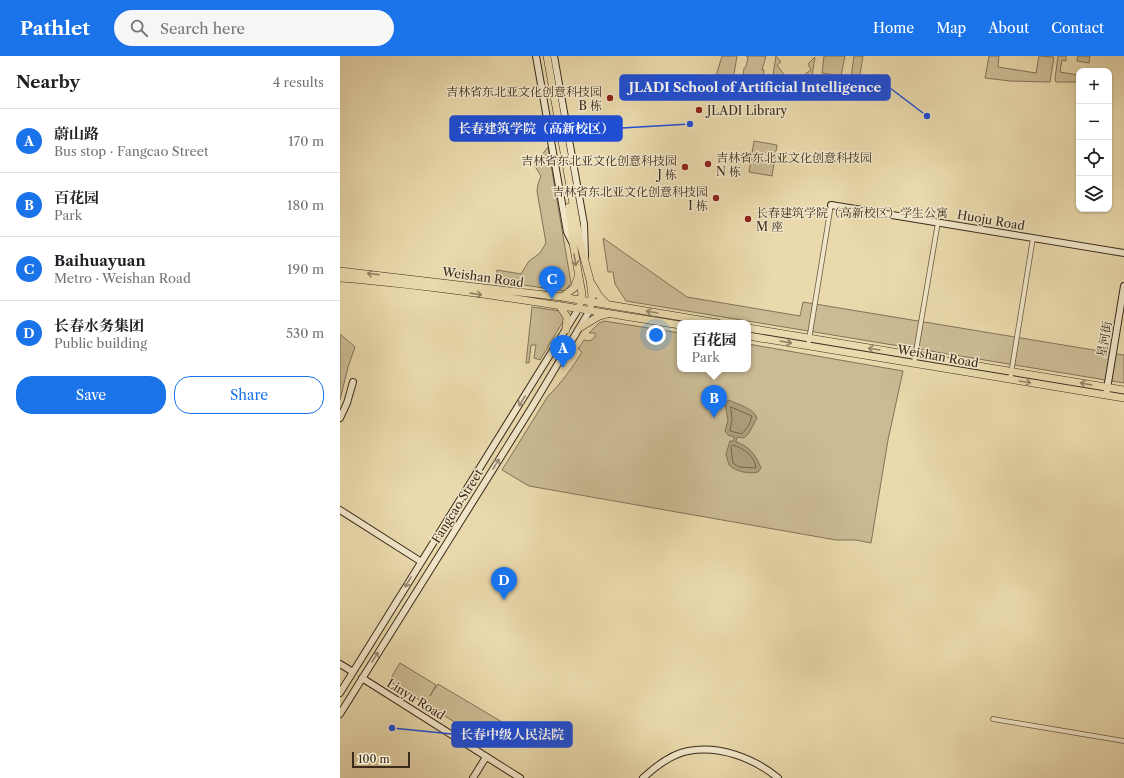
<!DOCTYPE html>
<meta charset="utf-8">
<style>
:root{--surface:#fff;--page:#f6f6f6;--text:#202124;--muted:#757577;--line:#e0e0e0;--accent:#1a73e8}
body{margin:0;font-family:"Libre Caslon Text","Noto Serif SC",serif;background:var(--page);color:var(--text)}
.controls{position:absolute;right:12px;top:12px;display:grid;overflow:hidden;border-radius:8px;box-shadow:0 1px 3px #0004}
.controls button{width:36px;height:36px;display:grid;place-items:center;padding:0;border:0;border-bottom:1px solid var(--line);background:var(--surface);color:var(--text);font:20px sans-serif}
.scale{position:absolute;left:12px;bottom:10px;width:58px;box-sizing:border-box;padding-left:4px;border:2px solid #3a2b1c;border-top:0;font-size:11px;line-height:14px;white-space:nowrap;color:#3a2b1c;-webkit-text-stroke:3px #f1e6c9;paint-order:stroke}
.you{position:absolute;left:316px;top:279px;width:14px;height:14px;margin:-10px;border:3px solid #fff;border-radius:50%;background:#1a73e8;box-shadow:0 0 0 6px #1a73e833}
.badge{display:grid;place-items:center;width:26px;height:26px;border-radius:50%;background:var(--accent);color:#fff;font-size:13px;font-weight:700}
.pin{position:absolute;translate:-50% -33px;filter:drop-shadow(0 1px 2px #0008)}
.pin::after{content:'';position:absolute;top:21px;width:14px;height:12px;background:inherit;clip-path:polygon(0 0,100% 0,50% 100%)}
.popup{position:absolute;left:337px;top:264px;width:74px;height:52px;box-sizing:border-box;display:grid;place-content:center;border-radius:8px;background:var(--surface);filter:drop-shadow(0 1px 3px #0005);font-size:13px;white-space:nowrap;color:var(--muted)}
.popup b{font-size:15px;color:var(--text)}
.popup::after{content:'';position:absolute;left:50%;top:100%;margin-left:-8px;border:8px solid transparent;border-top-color:var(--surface)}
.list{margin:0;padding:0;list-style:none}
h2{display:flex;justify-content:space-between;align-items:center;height:52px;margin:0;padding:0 16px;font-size:17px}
h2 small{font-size:13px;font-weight:400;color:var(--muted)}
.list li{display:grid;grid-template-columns:26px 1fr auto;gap:12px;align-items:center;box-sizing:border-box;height:64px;padding:0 16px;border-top:1px solid var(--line)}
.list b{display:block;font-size:15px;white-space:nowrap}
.list p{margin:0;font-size:13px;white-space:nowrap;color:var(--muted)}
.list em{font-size:13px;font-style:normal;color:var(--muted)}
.actions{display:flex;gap:8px;padding:12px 16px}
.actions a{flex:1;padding:9px 0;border:1px solid var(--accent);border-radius:16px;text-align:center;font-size:14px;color:var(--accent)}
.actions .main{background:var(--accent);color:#fff}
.icon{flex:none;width:22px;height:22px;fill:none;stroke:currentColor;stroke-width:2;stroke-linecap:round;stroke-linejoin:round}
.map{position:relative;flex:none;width:784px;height:722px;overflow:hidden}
header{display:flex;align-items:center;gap:24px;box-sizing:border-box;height:56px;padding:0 20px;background:var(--accent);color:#fff}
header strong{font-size:19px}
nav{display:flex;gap:22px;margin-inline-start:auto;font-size:14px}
.search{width:280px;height:36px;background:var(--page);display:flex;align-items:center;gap:10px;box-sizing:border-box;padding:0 14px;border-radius:22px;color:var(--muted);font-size:15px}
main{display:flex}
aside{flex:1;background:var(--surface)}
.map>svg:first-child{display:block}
</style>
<header>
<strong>Pathlet</strong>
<div class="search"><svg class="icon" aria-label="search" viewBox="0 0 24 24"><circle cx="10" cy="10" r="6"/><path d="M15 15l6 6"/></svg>Search here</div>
<nav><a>Home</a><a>Map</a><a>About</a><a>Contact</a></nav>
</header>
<main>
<aside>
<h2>Nearby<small>4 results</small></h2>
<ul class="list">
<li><span class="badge">A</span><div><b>蔚山路</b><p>Bus stop · Fangcao Street</p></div><em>170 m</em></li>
<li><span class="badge">B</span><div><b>百花园</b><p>Park</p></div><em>180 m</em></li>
<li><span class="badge">C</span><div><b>Baihuayuan</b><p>Metro · Weishan Road</p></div><em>190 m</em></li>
<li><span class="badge">D</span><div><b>长春水务集团</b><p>Public building</p></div><em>530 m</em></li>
</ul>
<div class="actions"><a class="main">Save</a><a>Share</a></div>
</aside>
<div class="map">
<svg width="784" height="722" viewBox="0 0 784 722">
<rect width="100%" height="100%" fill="#e9d9ac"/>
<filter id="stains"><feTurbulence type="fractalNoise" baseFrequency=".005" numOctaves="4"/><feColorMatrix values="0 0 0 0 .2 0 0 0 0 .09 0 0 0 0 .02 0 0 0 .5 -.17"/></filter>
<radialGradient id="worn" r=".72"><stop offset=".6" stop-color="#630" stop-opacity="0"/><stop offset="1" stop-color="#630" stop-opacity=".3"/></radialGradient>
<path fill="#cbbb94" stroke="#827358" d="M 382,0 L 397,0 L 392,30 L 402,31 L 403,23 L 422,26 L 421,33 L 372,33 Z
M 406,0 L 426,0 L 422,14 L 424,14 L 423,23 L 403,20 L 404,12 L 406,11 L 408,1 Z
M 436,0 L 441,6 L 437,9 L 445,20 L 444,32 L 431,32 Z
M 484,0 L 505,0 L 501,20 L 482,17 Z
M 514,0 L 523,0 L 518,30 L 481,31 L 482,21 L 501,24 L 501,27 L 510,28 Z
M 649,0 L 659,0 L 658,11 L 696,17 L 699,0 L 714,1 L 710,26 L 670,25 L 645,22 Z
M 718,0 L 726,0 L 726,5 L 722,4 L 720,16 L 739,19 L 739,26 L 716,26 L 715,23 Z
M 738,0 L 750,0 L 749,7 L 737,5 Z
M 475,1 L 470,32 L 457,32 L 457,24 L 471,14 L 468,8 Z
M 414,85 L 437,89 L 432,120 L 409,116 Z
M 208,91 L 231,227 L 225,235 L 155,225 L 157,214 L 181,218 L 189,205 L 200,197 L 206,187 L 197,135 L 198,128 L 201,120 L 194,109 Z
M 263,182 L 347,241 L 460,260 L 463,246 L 784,299 L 784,327 L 286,245 L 275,228 L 273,216 L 268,216 Z
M 192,251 L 220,255 L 224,260 L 224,264 L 200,304 L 194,302 L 196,289 L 191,289 L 189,307 L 186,307 Z
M 264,265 L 340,277 L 340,313 L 408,313 L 408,288 L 563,315 L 548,384 L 531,487 L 516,484 L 496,484 L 189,430 L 162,414 L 208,340 C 220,329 234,309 242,296 L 238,293 L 244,284 L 250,285 L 255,281 L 255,277 L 249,277 L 259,267 Z
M 0,278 L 15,291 L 8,311 L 0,344 Z
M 60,607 L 96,629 L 90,640 L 98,628 L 162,666 L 148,687 L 49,625 Z"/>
<path fill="#ae9e7b" stroke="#807055" d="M 389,344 C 398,349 414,352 417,362 L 409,377 L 404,382 L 397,381 L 396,386 C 409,390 416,399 421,412 L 418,416 C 408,418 397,416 389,409 L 386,398 L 390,385 L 394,385 L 394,381 L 388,379 L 385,375 L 388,364 L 385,347 Z"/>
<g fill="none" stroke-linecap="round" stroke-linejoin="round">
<path stroke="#74644c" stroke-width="1" d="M 391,351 L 412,360 L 409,369 L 402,378 L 390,375 L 392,364 Z
M 393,389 C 403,392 415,400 416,412 L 399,411 L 393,407 L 391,391 Z"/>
<defs>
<path id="street" d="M 468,290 L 491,149
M 574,307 L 598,166
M 670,324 L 693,182
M 653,663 L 784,685"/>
<path id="secondary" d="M 196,0 L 227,176 L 232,186
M 214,0 L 244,168 L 245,200
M 491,149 L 784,197
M 766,339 L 784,230
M 0,362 L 7,347 L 13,326
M 0,454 L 80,505
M 0,608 L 13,616
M 22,622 L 180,722
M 0,637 L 239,252
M 0,658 L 192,351 L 250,254
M 133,722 L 146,701
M 303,722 C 316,710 331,698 348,695 C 379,689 414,702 438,722"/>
<path id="primary" d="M 207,0 L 240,187 L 250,224 L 252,240 L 251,249
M 229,151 L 233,187 L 242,238 L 240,248
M 0,215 L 222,241 L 378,267
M 0,222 C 114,231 227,251 340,269
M 252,228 L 259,240 L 267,248
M 222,241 L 234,232 L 238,221
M 219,249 L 227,261 L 226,274
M 241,271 L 259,260 L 267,258
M 408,272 L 784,334
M 408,280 L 784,342"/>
</defs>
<use href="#street" stroke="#665640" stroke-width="5.5"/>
<use href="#secondary" stroke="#3a2b1c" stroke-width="8"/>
<use href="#primary" stroke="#3a2b1c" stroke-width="8"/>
<use href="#street" stroke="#f1e6c9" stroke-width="4"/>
<use href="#secondary" stroke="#f1e6c9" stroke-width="6"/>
<use href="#primary" stroke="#e9d9ac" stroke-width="7"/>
</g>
<defs><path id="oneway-shaft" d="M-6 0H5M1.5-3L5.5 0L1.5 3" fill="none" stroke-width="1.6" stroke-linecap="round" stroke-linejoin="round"/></defs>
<g stroke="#928264">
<use href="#oneway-shaft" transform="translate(235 204) rotate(81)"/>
<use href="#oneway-shaft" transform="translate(33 218) rotate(-174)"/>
<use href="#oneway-shaft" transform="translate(136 238) rotate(8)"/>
<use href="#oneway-shaft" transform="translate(312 256) rotate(-171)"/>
<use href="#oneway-shaft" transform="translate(446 286) rotate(10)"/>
<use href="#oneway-shaft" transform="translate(534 293) rotate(-171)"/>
<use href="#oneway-shaft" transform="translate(685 326) rotate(9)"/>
<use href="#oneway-shaft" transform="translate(746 328) rotate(-170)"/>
</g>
<g stroke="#968872">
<use href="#oneway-shaft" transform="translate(182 345) rotate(122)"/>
<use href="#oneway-shaft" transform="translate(156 408) rotate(-58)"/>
<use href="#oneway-shaft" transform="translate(68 526) rotate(121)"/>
<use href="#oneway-shaft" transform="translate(35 601) rotate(-58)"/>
</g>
<g fill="#8f2418" stroke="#f1e6c9" stroke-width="1.5">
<circle cx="270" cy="42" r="4"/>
<circle cx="359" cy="54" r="4"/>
<circle cx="368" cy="108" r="4"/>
<circle cx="345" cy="111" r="4"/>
<circle cx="376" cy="142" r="4"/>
<circle cx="408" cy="163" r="4"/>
</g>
<g text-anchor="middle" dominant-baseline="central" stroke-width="3" stroke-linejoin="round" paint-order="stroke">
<g font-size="12" fill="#3a2b1c" stroke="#f1e6c9" text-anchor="end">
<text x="262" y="35">吉林省东北亚文化创意科技园<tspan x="262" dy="14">B 栋</tspan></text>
<text x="367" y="54" text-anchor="start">JLADI Library</text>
<text x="376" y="101" text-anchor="start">吉林省东北亚文化创意科技园<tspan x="376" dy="14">N 栋</tspan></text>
<text x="337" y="104">吉林省东北亚文化创意科技园<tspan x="337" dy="14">J 栋</tspan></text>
<text x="368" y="135">吉林省东北亚文化创意科技园<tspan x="368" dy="14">I 栋</tspan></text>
<text x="416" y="156" text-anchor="start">长春建筑学院（高新校区）学生公寓<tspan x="416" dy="14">M 座</tspan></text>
</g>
<g font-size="12" fill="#3a2b1c" stroke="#f1e6c9">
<text transform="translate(651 164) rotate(10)">Huoju Road</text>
<text transform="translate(143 221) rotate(8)">Weishan Road</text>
<text transform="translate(764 283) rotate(-80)">星河街</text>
<text transform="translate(598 300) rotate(10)">Weishan Road</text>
<text transform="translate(117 450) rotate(-58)">Fangcao Street</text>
<text transform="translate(76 643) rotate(32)">Linyu Road</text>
</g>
</g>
<path fill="none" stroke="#1d4ed8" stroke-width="1.5" d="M587 60L550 32M350 68L282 72M52 672L112 678"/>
<g fill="#1d4ed8" stroke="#f1e6c9" stroke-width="1.5">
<circle cx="587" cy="60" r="4"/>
<circle cx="350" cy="68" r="4"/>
<circle cx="52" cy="672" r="4"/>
</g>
<g fill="#1d4ed8" stroke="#1d4ed8" stroke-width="1.5">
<rect x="280" y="19" width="270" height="25" rx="4"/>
<rect x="110" y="60" width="172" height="25" rx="4"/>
<rect x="112" y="666" width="120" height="25" rx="4"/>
</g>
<g font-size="13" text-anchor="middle" font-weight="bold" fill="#fff">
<text x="415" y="36">JLADI School of Artificial Intelligence</text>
<text x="196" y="77">长春建筑学院（高新校区）</text>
<text x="172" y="683">长春中级人民法院</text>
</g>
<rect width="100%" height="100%" filter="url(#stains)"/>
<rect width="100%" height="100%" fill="url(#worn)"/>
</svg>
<div class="controls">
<button>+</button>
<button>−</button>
<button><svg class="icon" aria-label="locate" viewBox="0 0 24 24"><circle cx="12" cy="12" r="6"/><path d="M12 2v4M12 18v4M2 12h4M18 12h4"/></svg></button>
<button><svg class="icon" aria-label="layers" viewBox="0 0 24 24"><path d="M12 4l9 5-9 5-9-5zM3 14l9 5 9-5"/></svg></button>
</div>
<div class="scale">100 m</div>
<div class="you"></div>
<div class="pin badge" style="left:223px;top:312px">A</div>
<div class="pin badge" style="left:374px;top:362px">B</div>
<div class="popup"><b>百花园</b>Park</div>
<div class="pin badge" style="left:212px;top:243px">C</div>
<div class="pin badge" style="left:164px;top:544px">D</div>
</div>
</main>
